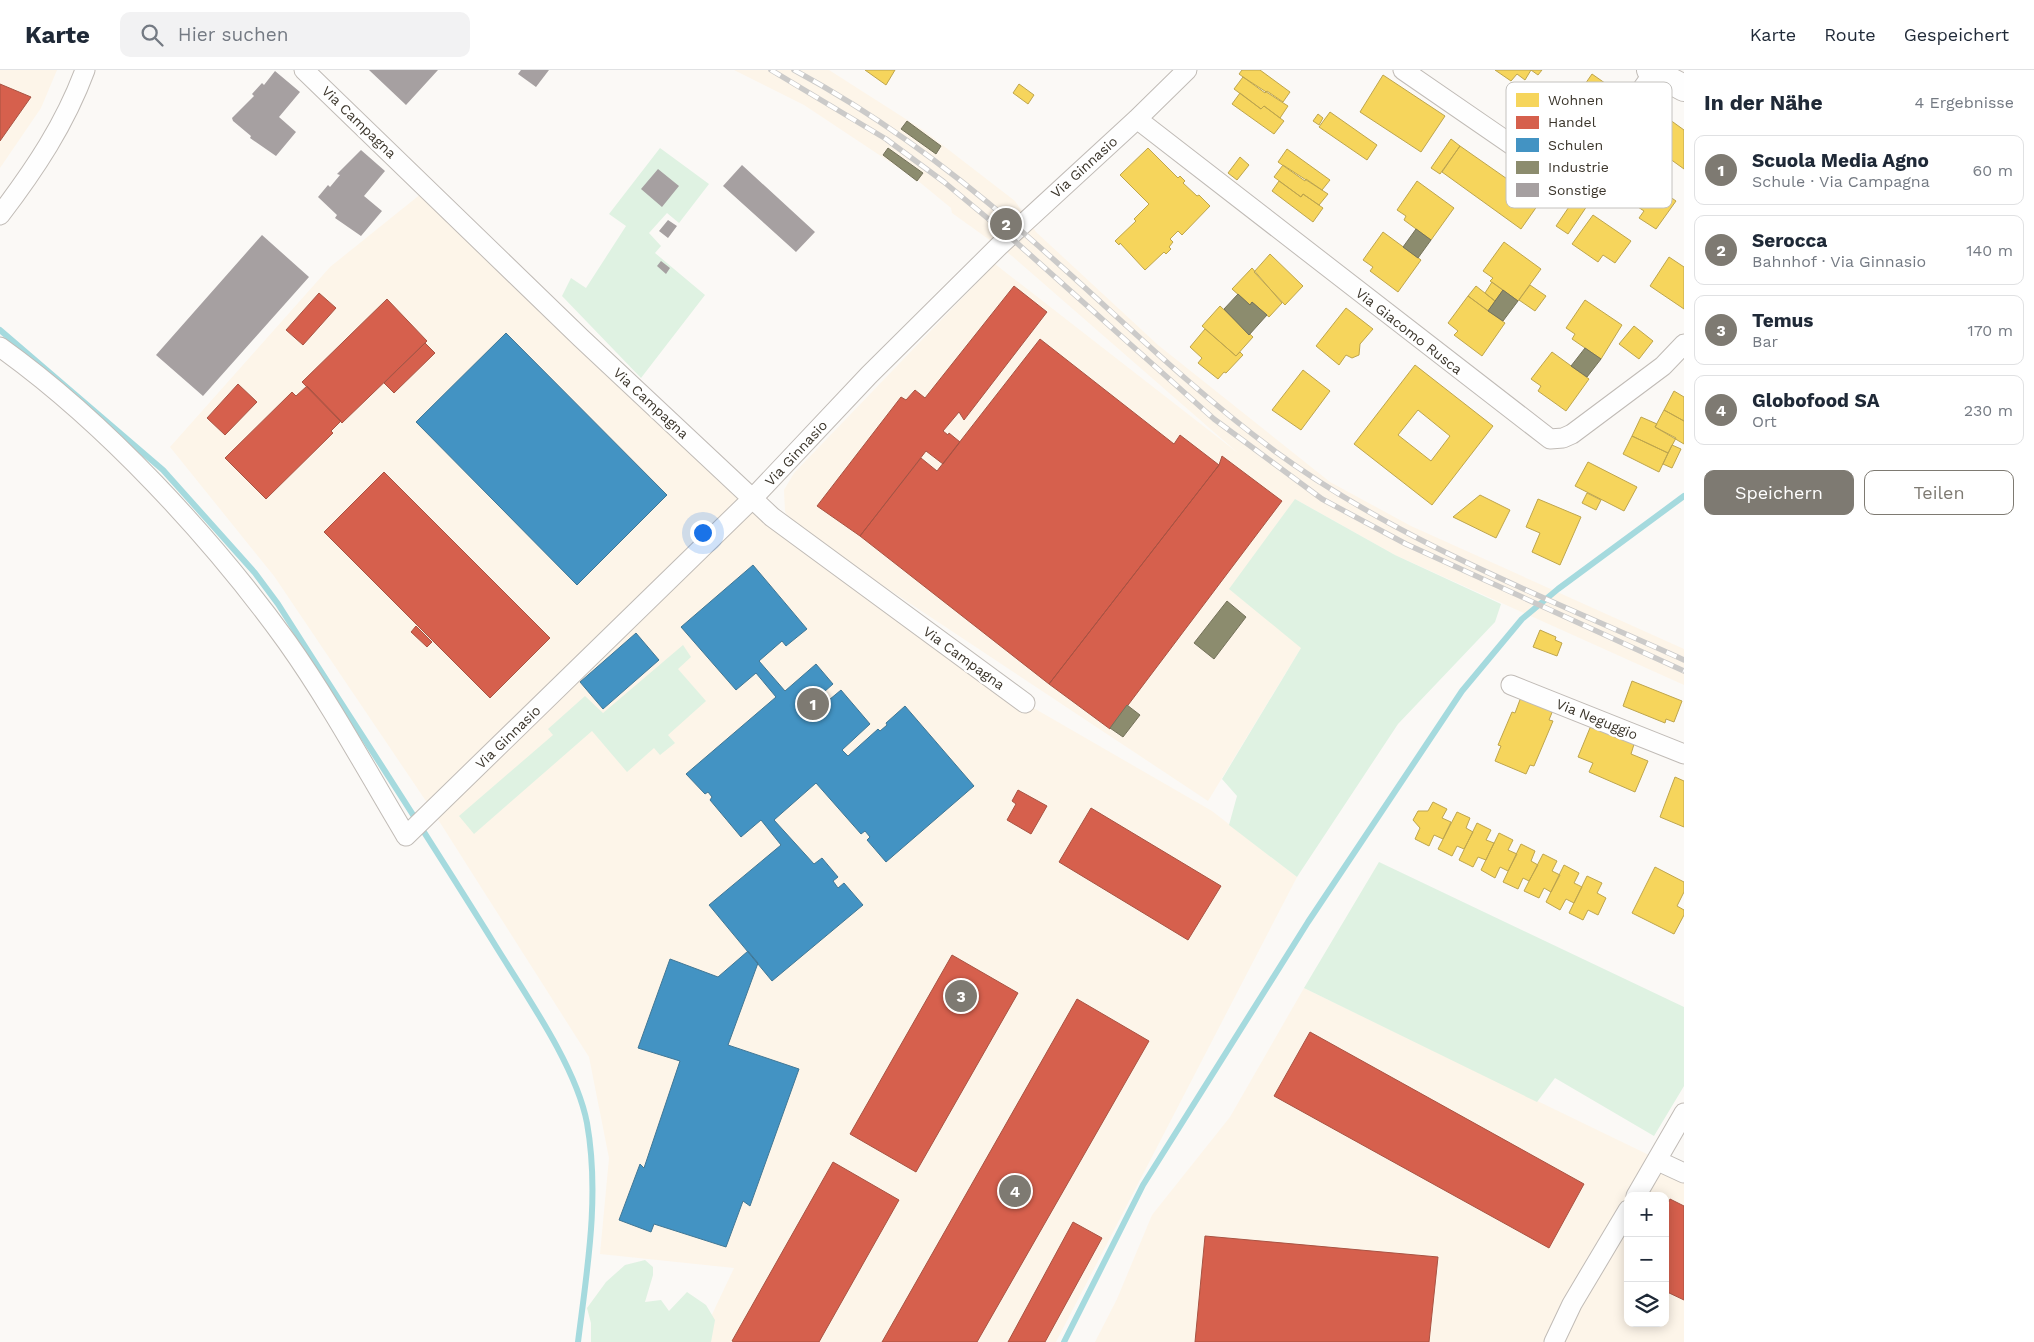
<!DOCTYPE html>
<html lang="de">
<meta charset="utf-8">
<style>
:root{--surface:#fff;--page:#f2f2f3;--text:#1f2937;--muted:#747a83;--line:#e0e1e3;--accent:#7e7a72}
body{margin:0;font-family:"Work Sans",sans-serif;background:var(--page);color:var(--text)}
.controls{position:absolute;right:15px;bottom:15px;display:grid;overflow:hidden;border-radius:10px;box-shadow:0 2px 12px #0003}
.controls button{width:45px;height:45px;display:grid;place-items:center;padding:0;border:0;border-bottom:1px solid var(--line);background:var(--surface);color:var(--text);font:25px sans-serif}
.you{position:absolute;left:702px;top:462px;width:18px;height:18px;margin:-12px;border:4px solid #fff;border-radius:50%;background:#1a73e8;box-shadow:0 0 0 8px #1a73e833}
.badge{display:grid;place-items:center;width:32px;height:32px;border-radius:50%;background:var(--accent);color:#fff;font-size:16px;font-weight:700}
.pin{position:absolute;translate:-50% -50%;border:2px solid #fff;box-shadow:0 1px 5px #0006}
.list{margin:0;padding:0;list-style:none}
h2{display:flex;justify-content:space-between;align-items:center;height:65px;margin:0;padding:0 20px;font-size:21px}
h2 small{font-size:16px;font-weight:400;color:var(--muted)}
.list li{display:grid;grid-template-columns:32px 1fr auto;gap:15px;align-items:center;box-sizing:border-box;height:70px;margin:0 10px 10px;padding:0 10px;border:1px solid var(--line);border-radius:10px}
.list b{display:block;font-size:19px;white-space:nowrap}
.list p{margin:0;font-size:16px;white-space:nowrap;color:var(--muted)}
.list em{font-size:16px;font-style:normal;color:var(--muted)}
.actions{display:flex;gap:10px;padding:15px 20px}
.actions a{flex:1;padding:11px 0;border:1px solid var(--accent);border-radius:10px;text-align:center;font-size:18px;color:var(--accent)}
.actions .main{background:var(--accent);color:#fff}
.icon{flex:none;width:28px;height:28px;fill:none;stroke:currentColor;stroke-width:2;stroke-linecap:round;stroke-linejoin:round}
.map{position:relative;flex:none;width:1684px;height:1272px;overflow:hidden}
header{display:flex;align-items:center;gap:30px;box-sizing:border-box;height:70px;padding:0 25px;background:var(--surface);border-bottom:1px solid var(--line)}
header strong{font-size:24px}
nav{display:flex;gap:28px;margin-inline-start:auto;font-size:18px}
.search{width:350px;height:45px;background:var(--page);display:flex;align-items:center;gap:12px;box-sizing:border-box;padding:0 18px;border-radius:10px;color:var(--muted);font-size:19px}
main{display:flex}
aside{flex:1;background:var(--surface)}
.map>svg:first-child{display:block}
</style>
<header>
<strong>Karte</strong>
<div class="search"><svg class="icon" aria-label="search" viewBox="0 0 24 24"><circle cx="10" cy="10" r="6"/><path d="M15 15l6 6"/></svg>Hier suchen</div>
<nav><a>Karte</a><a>Route</a><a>Gespeichert</a></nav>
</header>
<main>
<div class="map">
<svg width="1684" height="1272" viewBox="0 0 1684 1272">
<rect width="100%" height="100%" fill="#fbf9f6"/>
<path fill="#fdf5e9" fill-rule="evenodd" d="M 0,0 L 57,0 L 41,38 L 0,98 Z
M 734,0 L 829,0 L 923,60 L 1015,131 L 1036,162 L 1158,275 L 1330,412 L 1411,456 L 1684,579 L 1684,615 L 1395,485 L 1295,429 L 1301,578 L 1208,731 L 843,489 L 788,446 L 785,442 L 784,420 L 794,403 L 995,194 L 1238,383 L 1012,186 L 952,143 L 951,138 L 917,110 L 804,35 Z
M 427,119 L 753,428 L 1025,633 L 1212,741 L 1297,807 L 1056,1272 L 699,1272 L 734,1198 L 600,1184 L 609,1088 L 589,987 L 432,740 L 274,506 L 170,377 L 330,197 Z
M 1304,918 L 1684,1102 L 1684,1272 L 1095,1272 L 1117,1229 L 1152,1145 L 1230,1047 ZM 1628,1126 L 1665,1126 L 1665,1253 L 1628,1253 Z"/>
<path fill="#dff2e2" d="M 660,78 L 709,114 L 679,153 L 667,143 L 649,163 L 661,176 L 655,183 L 705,225 L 641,308 L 562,226 L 571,208 L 586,218 L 626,156 L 609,144 Z
M 1295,429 L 1395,485 L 1501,534 L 1495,552 L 1398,654 L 1297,807 L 1229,755 L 1237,726 L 1222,709 L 1301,578 L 1229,519 Z
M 683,575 L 691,587 L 678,599 L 706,631 L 668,665 L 675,673 L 660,685 L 654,678 L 627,702 L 592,661 L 474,764 L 459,746 L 553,665 L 548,659 L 585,626 L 603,643 Z
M 1379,792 L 1684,937 L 1684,1016 L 1654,1066 L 1555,1008 L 1537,1032 L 1304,918 Z
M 645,1190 L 653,1197 L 653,1205 L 645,1232 L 661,1230 L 669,1241 L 687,1222 L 706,1235 L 715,1250 L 711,1272 L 591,1272 L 591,1253 L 587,1238 L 606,1212 L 625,1195 Z"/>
<path fill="#f6d55c" stroke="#bea54d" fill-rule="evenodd" d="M 865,0 L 895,0 L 886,15 Z
M 1242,0 L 1260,0 L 1290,22 L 1283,32 L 1267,21 L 1265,23 L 1239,4 Z
M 1495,0 L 1531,0 L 1525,10 L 1517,4 L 1511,11 Z
M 1531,0 L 1542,0 L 1538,5 Z
M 1592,4 L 1629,30 L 1611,55 L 1574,30 Z
M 1383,5 L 1445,46 L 1421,82 L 1360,42 Z
M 1243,7 L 1288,36 L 1280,48 L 1264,36 L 1261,39 L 1234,19 Z
M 1019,14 L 1034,25 L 1028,34 L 1013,23 Z
M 1240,23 L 1261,39 L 1264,36 L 1284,51 L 1274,64 L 1232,34 Z
M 1330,42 L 1377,75 L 1367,90 L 1319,57 Z
M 1318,44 L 1323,48 L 1319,55 L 1313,51 Z
M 1666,47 L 1684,60 L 1684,99 L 1648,73 Z
M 1451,69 L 1460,76 L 1440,104 L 1431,98 Z
M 1460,76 L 1540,132 L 1521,159 L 1442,102 Z
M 1148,78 L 1178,108 L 1180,106 L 1185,111 L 1183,113 L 1197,126 L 1199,125 L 1210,136 L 1182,165 L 1178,161 L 1170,169 L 1173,172 L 1169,177 L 1171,179 L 1166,184 L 1164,182 L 1145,200 L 1120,173 L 1119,175 L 1115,171 L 1136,151 L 1134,149 L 1149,134 L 1120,105 Z
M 1287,79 L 1330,110 L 1322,120 L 1306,109 L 1305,111 L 1278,92 Z
M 1240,87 L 1249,95 L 1237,110 L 1228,103 Z
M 1283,95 L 1328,124 L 1319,135 L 1303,124 L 1301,127 L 1274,107 Z
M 1279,111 L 1301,127 L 1303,124 L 1323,138 L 1313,152 L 1272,121 Z
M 1417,111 L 1454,138 L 1431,170 L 1404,150 L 1406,146 L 1397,140 Z
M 1650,113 L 1676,131 L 1656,159 L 1639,148 L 1644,141 L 1635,135 Z
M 1575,128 L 1587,136 L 1568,164 L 1556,156 Z
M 1593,145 L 1631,171 L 1615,193 L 1603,185 L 1598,192 L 1572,174 Z
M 1383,162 L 1421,190 L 1398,222 L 1370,201 L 1373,197 L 1363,190 Z
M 1504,172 L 1541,199 L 1518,231 L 1490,211 L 1493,208 L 1483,201 Z
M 1270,184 L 1303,216 L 1285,235 L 1254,202 Z
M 1669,187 L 1684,197 L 1684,239 L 1650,216 Z
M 1252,198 L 1282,233 L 1269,247 L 1252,232 L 1250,235 L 1232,219 Z
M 1492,212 L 1503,220 L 1495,231 L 1485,223 Z
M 1530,215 L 1546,226 L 1535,241 L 1519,230 Z
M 1476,216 L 1495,231 L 1488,241 L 1468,226 Z
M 1468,226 L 1505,253 L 1482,286 L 1454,265 L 1458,261 L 1448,253 Z
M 1585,230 L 1622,255 L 1601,289 L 1572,269 L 1575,264 L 1566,258 Z
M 1220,236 L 1253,267 L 1236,286 L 1202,256 Z
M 1346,238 L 1373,259 L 1360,274 L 1359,285 L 1352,288 L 1346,285 L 1339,295 L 1316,276 Z
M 1634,256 L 1653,271 L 1639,289 L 1619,274 Z
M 1205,259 L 1236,286 L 1240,282 L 1243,285 L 1226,303 L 1224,302 L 1218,309 L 1198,293 L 1202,288 L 1190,277 Z
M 1552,282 L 1589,309 L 1566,341 L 1538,321 L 1541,316 L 1531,309 Z
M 1415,295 L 1493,356 L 1432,435 L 1354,374 ZM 1418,340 L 1450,366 L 1431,391 L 1398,365 Z
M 1303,300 L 1330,321 L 1301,360 L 1272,340 Z
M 1674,321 L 1684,327 L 1684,351 L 1664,340 Z
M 1664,340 L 1684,351 L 1684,374 L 1655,357 Z
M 1641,347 L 1657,354 L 1655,357 L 1676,368 L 1668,383 L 1632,366 Z
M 1632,366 L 1668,383 L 1659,402 L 1623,384 Z
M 1672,375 L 1681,379 L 1672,398 L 1663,394 Z
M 1588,392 L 1637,417 L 1624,441 L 1575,416 Z
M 1587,423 L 1601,430 L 1596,440 L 1582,433 Z
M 1480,425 L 1510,440 L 1496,468 L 1453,447 Z
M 1538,429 L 1581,447 L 1560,495 L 1532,482 L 1540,463 L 1526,457 Z
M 1540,560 L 1556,567 L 1555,570 L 1562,573 L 1557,586 L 1533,577 Z
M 1632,611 L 1682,631 L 1674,652 L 1666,649 L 1665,653 L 1623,636 Z
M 1521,627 L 1553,640 L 1549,650 L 1553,651 L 1534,696 L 1530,695 L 1526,704 L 1495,691 L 1501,676 L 1498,675 L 1512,642 L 1515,643 Z
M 1592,653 L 1635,671 L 1631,684 L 1648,691 L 1635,722 L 1589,702 L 1593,693 L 1578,687 Z
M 1675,707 L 1684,711 L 1684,757 L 1660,747 Z
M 1433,732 L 1447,739 L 1442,748 L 1451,752 L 1443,769 L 1434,765 L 1429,776 L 1415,769 L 1420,758 L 1413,750 L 1418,741 L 1428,741 Z
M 1457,742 L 1470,748 L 1466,758 L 1473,762 L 1464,779 L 1457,776 L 1452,786 L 1438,779 Z
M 1477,753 L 1491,760 L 1486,770 L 1494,773 L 1486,790 L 1478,787 L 1473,797 L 1459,790 Z
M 1499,763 L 1513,770 L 1508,780 L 1517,784 L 1508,801 L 1500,797 L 1495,808 L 1481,800 Z
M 1521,774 L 1535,781 L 1531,791 L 1538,795 L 1529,811 L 1523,808 L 1518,819 L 1503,812 Z
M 1543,784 L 1557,791 L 1552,801 L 1560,805 L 1551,822 L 1544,818 L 1539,828 L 1524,821 Z
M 1564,795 L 1579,803 L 1574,813 L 1582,817 L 1574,833 L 1566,829 L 1560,840 L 1546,832 Z
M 1655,797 L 1684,812 L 1684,822 L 1677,836 L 1684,840 L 1684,845 L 1674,864 L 1632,843 Z
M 1587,806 L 1602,813 L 1597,823 L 1606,828 L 1598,845 L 1588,840 L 1583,850 L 1569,843 Z"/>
<path fill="#d6604d" stroke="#a85343" d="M 0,14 L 31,27 L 0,71 Z
M 1014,216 L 1047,242 L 964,350 L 959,342 L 943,361 L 948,365 L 949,363 L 960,372 L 943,394 L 926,381 L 860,466 L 817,436 L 901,327 L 906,330 L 915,320 L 925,328 Z
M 319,223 L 336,238 L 303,275 L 286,260 Z
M 387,229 L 427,271 L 342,353 L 302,312 Z
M 1040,269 L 1174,374 L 1180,365 L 1219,395 L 1049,614 L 860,466 L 921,388 L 937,401 Z
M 425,273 L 435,283 L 394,323 L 384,313 Z
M 238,314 L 257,332 L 225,365 L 207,348 Z
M 307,316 L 341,351 L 331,361 L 333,363 L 266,429 L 225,388 L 292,322 L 296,326 Z
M 1222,386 L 1282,431 L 1110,659 L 1049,614 L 1219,395 Z
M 384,402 L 550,568 L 490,628 L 324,462 Z
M 416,556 L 432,572 L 427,577 L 411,562 Z
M 1018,720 L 1047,736 L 1031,764 L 1007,750 L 1016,734 L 1012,731 Z
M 1091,738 L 1221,816 L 1188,870 L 1059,792 Z
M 952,885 L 1018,923 L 916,1102 L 850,1064 Z
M 1077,929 L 1149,971 L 977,1272 L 882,1272 Z
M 1310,962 L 1584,1114 L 1549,1178 L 1274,1026 Z
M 833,1092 L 899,1130 L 819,1272 L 734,1272 L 732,1271 Z
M 1670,1129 L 1684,1136 L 1684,1230 L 1665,1221 L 1665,1140 Z
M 1073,1152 L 1102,1168 L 1045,1272 L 1008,1272 Z
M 1205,1166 L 1438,1187 L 1429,1272 L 1195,1272 Z"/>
<path fill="#4393c3" stroke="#417795" d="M 506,263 L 667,425 L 577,515 L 416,352 Z
M 753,495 L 807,559 L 786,576 L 782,571 L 759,591 L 785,621 L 816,594 L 833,614 L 806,638 L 812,644 L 841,620 L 870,654 L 842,680 L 848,686 L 878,659 L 880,661 L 887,655 L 886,653 L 905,636 L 974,716 L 886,792 L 867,770 L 870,767 L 865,761 L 861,764 L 816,713 L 774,750 L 814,794 L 822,788 L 838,807 L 833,811 L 838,818 L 844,813 L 863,835 L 772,911 L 709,835 L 781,775 L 761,750 L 741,767 L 710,730 L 712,727 L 708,722 L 705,724 L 686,704 L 776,627 L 756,603 L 736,620 L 681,557 Z
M 636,563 L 659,590 L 603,639 L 580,612 Z
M 748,881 L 758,893 L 728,975 L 799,999 L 750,1136 L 743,1131 L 726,1177 L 654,1154 L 651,1162 L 619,1150 L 640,1094 L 644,1098 L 680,991 L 638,978 L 670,889 L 718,907 Z"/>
<path fill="#8c8c6e" stroke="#74725a" d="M 907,51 L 941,76 L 936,84 L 901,59 Z
M 888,78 L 923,103 L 917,111 L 883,85 Z
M 1416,159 L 1431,170 L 1418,188 L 1403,177 Z
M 1503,220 L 1518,231 L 1503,251 L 1488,241 Z
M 1238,224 L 1250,235 L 1252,232 L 1267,245 L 1249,265 L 1224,239 Z
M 1585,278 L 1601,289 L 1587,307 L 1571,296 Z
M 1227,531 L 1246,547 L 1214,589 L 1194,573 Z
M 1127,635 L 1140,645 L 1123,667 L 1110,658 Z"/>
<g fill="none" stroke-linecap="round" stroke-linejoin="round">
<path stroke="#a5dade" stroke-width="6" d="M 0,260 L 163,400 L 255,503 L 278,534 C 349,646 422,757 492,870 C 523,921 576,995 587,1053 C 600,1126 587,1200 578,1272
M 1064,1272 L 1143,1115 L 1308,852 L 1462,621 L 1522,549 L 1558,519 L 1684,426"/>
</g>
<path fill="#a6a0a1" d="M 369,0 L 438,0 L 406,35 Z
M 521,0 L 549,0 L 536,17 L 518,4 Z
M 275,1 L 300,22 L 279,47 L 296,62 L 276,86 L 250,68 L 251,66 L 233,51 L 232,48 L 254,26 L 252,24 L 262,13 L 264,15 Z
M 361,80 L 385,101 L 364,126 L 382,141 L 361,166 L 335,148 L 337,145 L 318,127 L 328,115 L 330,117 L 340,105 L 337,104 Z
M 742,95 L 815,162 L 796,182 L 723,116 Z
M 658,99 L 679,116 L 662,137 L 641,119 Z
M 668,150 L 677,156 L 668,168 L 659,161 Z
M 262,165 L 309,207 L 203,326 L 156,285 Z
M 661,191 L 670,198 L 666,204 L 657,196 Z"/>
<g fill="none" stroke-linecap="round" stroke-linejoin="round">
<defs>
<path id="minor" d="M 304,0 L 581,268 L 772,447 L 1025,633
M 1403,0 L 1573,117 L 1654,2
M 1137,49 L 1550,369 L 1563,368 L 1572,364 L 1663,296 L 1684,274
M 0,145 C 35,99 65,54 85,0
M 0,277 C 105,352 212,468 287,572 C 331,634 367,701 406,766 L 753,428 L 869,305 L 999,176 L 1137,49 L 1187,0
M 1511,615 L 1684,684
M 1658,1091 L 1684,1103
M 1636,1126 L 1684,1043
M 1554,1272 L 1572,1234 L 1628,1140"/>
<path id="secondary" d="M 1650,0 L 1684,18"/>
</defs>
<use href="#minor" stroke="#c0bbb6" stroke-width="21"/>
<use href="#secondary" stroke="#c0bbb6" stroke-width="28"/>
<use href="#minor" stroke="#fefefe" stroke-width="19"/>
<use href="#secondary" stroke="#fefefe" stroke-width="26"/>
<defs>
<path id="rail" d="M 771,0 L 886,69 L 944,112 L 1009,166 L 1214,349 L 1322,429 L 1406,474 L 1684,601
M 794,0 C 874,43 950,99 1019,159 C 1105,233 1184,314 1276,382 C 1399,472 1545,527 1684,590"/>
</defs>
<use href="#rail" stroke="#cbcac9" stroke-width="5.5"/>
<use href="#rail" stroke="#fff" stroke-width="4" stroke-dasharray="11" stroke-linecap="butt"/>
</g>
<g text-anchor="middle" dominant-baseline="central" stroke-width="5" stroke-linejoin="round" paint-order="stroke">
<g font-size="14" fill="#3b352b" stroke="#fff">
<text transform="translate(359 52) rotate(44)">Via Campagna</text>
<text transform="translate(1084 97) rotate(-42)">Via Ginnasio</text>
<text transform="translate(1409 261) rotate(38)">Via Giacomo Rusca</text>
<text transform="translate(651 333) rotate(43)">Via Campagna</text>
<text transform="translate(796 383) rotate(-47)">Via Ginnasio</text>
<text transform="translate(964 588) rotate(36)">Via Campagna</text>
<text transform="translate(1597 649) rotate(22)">Via Neguggio</text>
<text transform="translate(508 667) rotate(-44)">Via Ginnasio</text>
</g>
</g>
<rect x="1506" y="12" width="166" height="126" rx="8" fill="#fff" stroke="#c4c2bf" stroke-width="1"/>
<rect x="1516" y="23" width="23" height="14" fill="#f6d55c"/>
<rect x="1516" y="46" width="23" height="13" fill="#d6604d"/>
<rect x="1516" y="68" width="23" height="14" fill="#4393c3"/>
<rect x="1516" y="91" width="23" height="13" fill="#8c8c6e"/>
<rect x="1516" y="113" width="23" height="14" fill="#a6a0a1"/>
<g font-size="14" fill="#3b352b">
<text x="1548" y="35">Wohnen</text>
<text x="1548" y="57">Handel</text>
<text x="1548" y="80">Schulen</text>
<text x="1548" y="102">Industrie</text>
<text x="1548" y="125">Sonstige</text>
</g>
</svg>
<div class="controls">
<button>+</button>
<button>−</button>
<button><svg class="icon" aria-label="layers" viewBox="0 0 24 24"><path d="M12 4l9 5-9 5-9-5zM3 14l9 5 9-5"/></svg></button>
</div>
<div class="you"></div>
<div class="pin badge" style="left:813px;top:634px">1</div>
<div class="pin badge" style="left:1006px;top:154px">2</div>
<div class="pin badge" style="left:961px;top:926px">3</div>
<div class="pin badge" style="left:1015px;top:1121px">4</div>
</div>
<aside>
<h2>In der Nähe<small>4 Ergebnisse</small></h2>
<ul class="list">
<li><span class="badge">1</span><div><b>Scuola Media Agno</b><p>Schule · Via Campagna</p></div><em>60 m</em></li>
<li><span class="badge">2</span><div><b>Serocca</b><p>Bahnhof · Via Ginnasio</p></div><em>140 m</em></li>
<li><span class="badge">3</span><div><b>Temus</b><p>Bar</p></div><em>170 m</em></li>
<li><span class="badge">4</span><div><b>Globofood SA</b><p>Ort</p></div><em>230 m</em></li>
</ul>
<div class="actions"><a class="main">Speichern</a><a>Teilen</a></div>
</aside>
</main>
